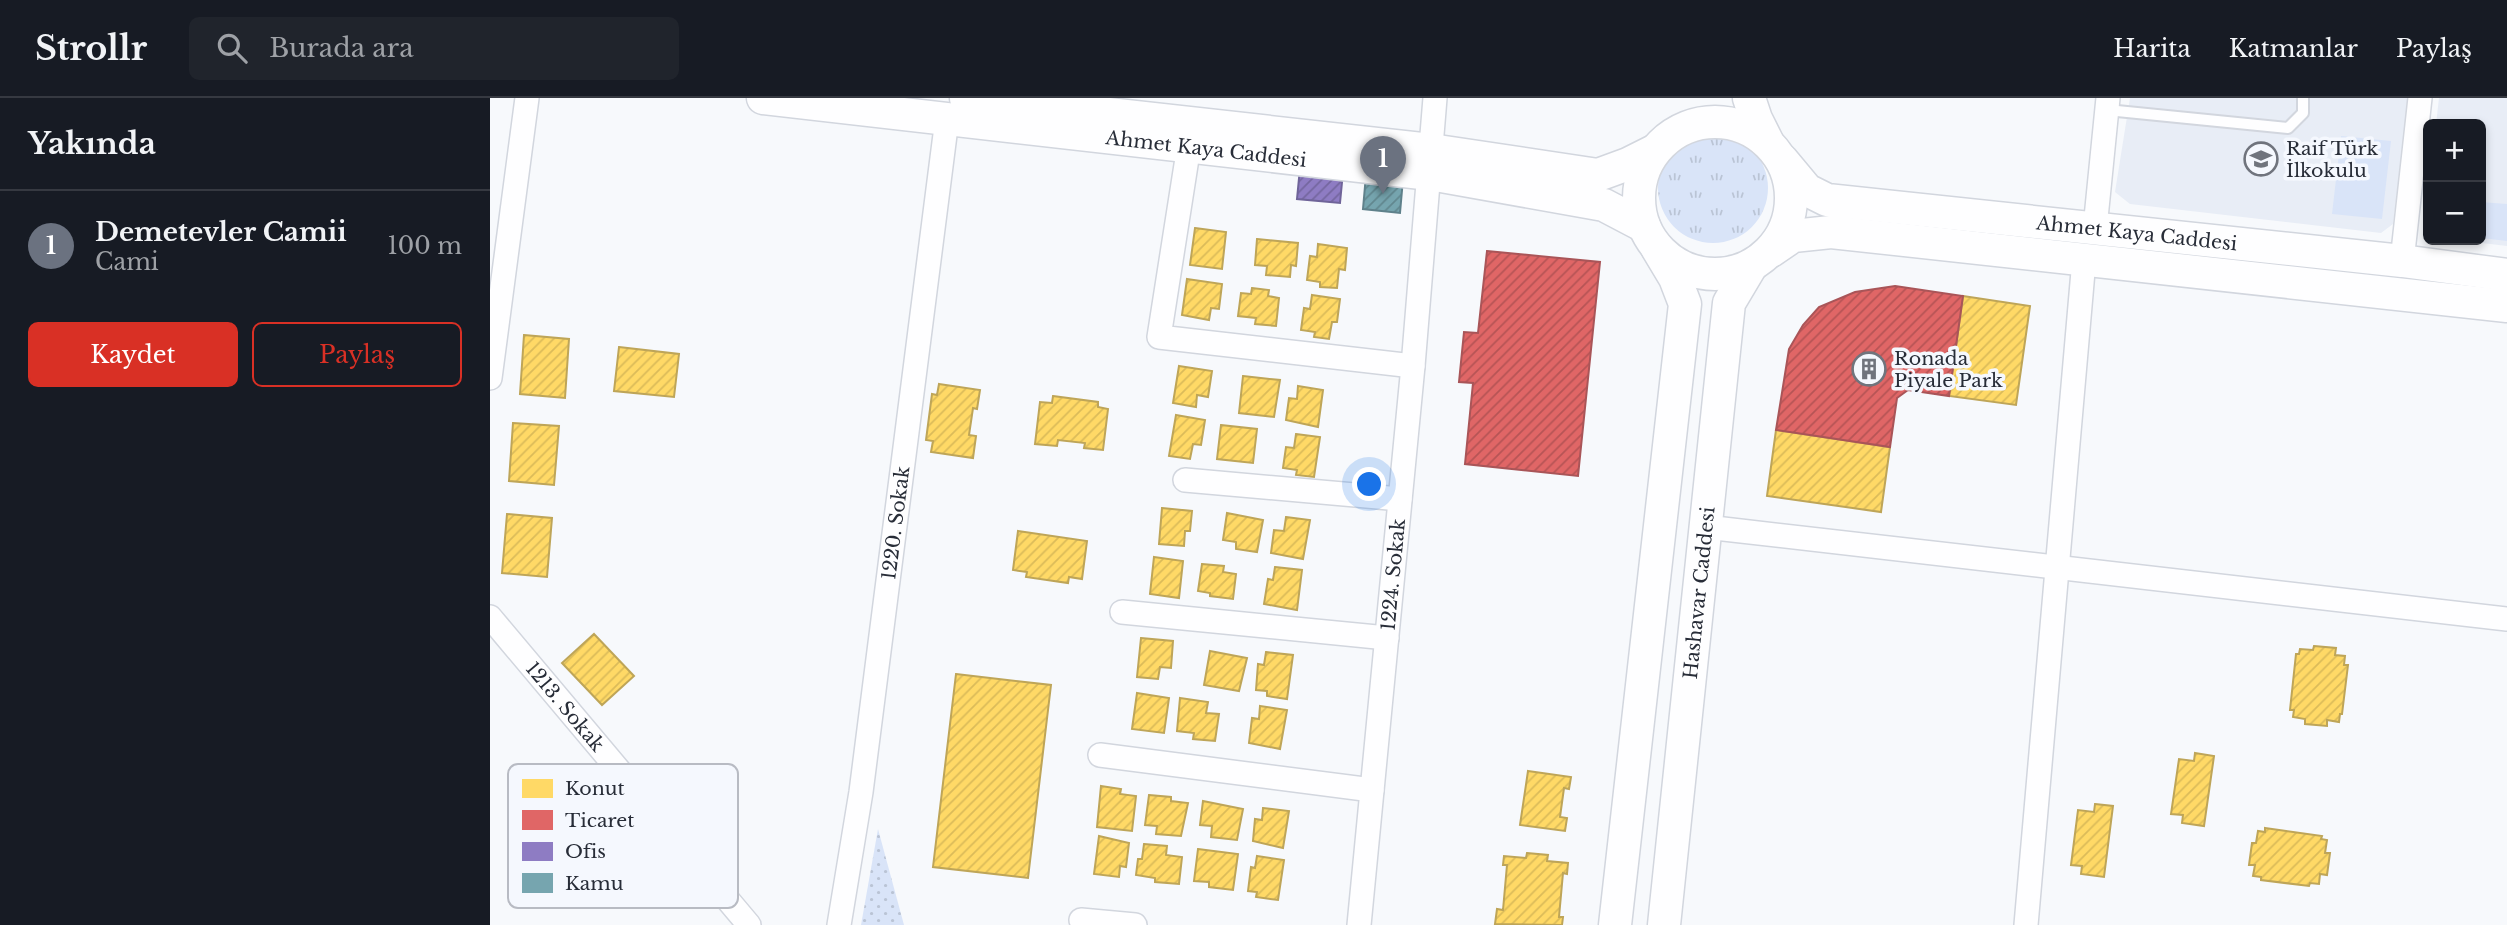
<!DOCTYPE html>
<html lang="tr">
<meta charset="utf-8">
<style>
:root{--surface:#171b24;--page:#20242c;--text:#f1f3f6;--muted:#9ea1a6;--line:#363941;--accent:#d93025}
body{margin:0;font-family:"Libre Baskerville",serif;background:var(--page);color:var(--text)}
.controls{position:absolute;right:21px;top:21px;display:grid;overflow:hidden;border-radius:10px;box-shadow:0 4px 10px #0003}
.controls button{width:63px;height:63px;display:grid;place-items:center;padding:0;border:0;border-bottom:2px solid var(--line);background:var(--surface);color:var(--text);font:35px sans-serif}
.you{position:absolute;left:880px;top:387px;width:24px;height:24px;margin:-18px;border:5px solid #fff;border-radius:50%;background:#1a73e8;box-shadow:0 0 0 10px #1a73e833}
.badge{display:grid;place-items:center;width:46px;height:46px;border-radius:50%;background:var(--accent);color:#fff;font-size:23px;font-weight:700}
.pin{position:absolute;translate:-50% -58px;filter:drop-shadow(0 2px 4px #0008)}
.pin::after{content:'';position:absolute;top:37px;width:24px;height:21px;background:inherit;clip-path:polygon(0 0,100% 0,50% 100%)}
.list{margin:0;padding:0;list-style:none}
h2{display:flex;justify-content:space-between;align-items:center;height:91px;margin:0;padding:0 28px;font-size:30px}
h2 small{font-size:23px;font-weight:400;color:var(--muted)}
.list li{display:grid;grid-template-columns:46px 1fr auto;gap:21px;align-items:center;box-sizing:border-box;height:112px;padding:0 28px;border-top:2px solid var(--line)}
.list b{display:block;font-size:26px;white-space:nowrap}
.list p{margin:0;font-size:23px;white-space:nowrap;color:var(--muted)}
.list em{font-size:23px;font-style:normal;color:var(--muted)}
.actions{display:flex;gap:14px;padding:21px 28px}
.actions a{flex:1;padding:16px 0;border:2px solid var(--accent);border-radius:10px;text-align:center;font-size:24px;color:var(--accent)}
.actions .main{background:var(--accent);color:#fff}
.icon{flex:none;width:38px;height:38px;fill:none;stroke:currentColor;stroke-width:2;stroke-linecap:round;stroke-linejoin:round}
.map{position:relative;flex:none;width:2017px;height:827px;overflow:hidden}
header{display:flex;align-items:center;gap:42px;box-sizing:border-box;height:98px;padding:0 35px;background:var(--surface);border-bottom:2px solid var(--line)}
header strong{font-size:33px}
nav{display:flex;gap:38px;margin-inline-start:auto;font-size:24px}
.search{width:490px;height:63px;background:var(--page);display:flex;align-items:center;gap:18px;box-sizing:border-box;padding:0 24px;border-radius:10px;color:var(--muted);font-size:26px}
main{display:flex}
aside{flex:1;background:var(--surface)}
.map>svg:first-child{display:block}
</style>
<header>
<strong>Strollr</strong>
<div class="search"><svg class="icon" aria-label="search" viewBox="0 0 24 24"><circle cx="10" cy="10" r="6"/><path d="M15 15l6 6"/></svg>Burada ara</div>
<nav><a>Harita</a><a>Katmanlar</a><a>Paylaş</a></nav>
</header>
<main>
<aside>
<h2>Yakında<small></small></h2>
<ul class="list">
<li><span class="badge" style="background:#6b7280">1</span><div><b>Demetevler Camii</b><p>Cami</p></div><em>100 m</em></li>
</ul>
<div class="actions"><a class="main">Kaydet</a><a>Paylaş</a></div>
</aside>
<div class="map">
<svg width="2017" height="827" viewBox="0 0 2017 827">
<defs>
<pattern id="grass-tufts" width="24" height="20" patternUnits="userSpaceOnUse" patternTransform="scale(1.75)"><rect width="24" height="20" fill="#d9e4f8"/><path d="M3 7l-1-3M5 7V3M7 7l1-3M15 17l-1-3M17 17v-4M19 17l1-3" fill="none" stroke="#bac4d5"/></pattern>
<pattern id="garden-dots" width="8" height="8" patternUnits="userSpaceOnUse" patternTransform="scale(1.75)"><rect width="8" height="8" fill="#d9e4f8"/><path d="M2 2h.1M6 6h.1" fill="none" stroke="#bac4d5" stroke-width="1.8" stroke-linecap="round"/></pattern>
<pattern id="homes-hatch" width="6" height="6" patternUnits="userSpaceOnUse" patternTransform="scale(1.75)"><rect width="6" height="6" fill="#ffd966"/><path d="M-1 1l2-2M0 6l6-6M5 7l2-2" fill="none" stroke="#dbbb59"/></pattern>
<pattern id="shops-hatch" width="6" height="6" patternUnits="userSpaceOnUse" patternTransform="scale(1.75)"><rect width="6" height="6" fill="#e06666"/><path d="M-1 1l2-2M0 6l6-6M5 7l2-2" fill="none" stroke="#b65455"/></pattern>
<pattern id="offices-hatch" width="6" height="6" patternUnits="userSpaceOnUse" patternTransform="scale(1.75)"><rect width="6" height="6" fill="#8e7cc3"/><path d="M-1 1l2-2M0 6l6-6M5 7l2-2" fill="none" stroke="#74669f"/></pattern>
<pattern id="public-hatch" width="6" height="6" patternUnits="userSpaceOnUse" patternTransform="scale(1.75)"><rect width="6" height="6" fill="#76a5af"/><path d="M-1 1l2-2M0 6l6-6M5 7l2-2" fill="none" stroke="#61878f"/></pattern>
</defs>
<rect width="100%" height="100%" fill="#f7f9fc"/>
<path fill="#e8edf6" d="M 1640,0 L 1919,0 L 1903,126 L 1891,135 L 1640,106 L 1625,94 Z
M 1949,0 L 2017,0 L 2017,148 L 1967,142 L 1991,142 L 1991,26 L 1946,26 Z"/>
<path fill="url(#grass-tufts)" d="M1168 90a55 55 0 1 1 110 0a55 55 0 1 1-110 0Z"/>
<path fill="url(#garden-dots)" d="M 388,731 L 414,827 L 371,827 Z"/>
<path fill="#d9e4f8" d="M 1851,38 L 1901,43 L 1892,121 L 1842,116 Z
M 1991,104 L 2017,106 L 2017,143 L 1991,140 Z"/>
<path fill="url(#homes-hatch)" stroke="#bea558" stroke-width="2" d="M 705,130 L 736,134 L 732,171 L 700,167 Z
M 767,141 L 808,145 L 806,168 L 801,167 L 800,179 L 776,177 L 777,168 L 765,167 Z
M 828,146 L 857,150 L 855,172 L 849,171 L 847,190 L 830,189 L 830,184 L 817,182 L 820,158 L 827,159 Z
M 697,181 L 732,186 L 729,211 L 721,210 L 719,222 L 692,217 Z
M 762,190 L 779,192 L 778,198 L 789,200 L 786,228 L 765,226 L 766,220 L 748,218 L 751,195 L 761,196 Z
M 822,197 L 850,201 L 847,224 L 842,224 L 839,241 L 824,239 L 825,234 L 811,232 L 814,210 L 820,211 Z
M 1473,198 L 1540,208 L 1526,307 L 1459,298 Z
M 34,237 L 79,241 L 75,300 L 30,296 Z
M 129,249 L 189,256 L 184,299 L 124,293 Z
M 689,268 L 722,273 L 718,299 L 707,297 L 706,309 L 683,305 Z
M 753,278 L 790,282 L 784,319 L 749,315 Z
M 449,286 L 490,292 L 487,311 L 483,310 L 479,337 L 486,338 L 483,360 L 441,354 L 443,343 L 436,342 L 442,296 L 447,297 Z
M 808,288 L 833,292 L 828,329 L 796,322 L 799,300 L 807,301 Z
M 563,298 L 608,304 L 608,309 L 618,311 L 613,352 L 594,350 L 595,345 L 568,342 L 567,348 L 545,346 L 550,304 L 562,305 Z
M 686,317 L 715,322 L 711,347 L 703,346 L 700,361 L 679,358 Z
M 23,325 L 69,328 L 64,387 L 19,383 Z
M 731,327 L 767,331 L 763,365 L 727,361 Z
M 1286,332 L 1400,349 L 1391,414 L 1277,398 Z
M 806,336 L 830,339 L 824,379 L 806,377 L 807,372 L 793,370 L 796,349 L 804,350 Z
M 672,410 L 702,413 L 700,433 L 695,433 L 694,448 L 669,446 Z
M 737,415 L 773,422 L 767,454 L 746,451 L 746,444 L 733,442 Z
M 17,416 L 62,420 L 57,479 L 12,475 Z
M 796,419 L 820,422 L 813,461 L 781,455 L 784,432 L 794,433 Z
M 528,433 L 597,443 L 592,481 L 579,479 L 578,485 L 536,479 L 537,474 L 523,472 Z
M 664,459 L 693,463 L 689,500 L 660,496 Z
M 712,466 L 734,468 L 733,474 L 746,476 L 743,501 L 720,498 L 720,495 L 708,493 Z
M 785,469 L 812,472 L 807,512 L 774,506 L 778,481 L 783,482 Z
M 104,536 L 144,578 L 112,607 L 72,565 Z
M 651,540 L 683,543 L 681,570 L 670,569 L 668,581 L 647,579 Z
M 1824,548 L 1846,550 L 1845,557 L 1855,558 L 1854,567 L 1858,567 L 1852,616 L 1850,616 L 1849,624 L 1837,622 L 1837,628 L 1815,626 L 1815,621 L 1803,619 L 1804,612 L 1800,612 L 1806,556 L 1809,556 L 1810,551 L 1823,552 Z
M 720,553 L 757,560 L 749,593 L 714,587 Z
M 776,554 L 803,557 L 797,601 L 777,598 L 777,593 L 766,592 L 768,566 L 774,567 Z
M 466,576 L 561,587 L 538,780 L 443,769 Z
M 647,595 L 679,600 L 674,635 L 642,631 Z
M 690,600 L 718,604 L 716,615 L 729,616 L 725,643 L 703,641 L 704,635 L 687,633 Z
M 770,608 L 797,612 L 790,651 L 759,645 L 762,620 L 769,621 Z
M 1705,655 L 1724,658 L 1714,728 L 1692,725 L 1693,717 L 1681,716 L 1689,661 L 1704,663 Z
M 1038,673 L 1081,679 L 1079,691 L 1074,690 L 1070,719 L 1077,720 L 1075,733 L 1030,727 Z
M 611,688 L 631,691 L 630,696 L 646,698 L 642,733 L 607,729 Z
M 659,697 L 681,699 L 681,703 L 698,705 L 691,738 L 666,736 L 667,728 L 655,727 Z
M 713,703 L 753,711 L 747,742 L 721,739 L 722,728 L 710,727 Z
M 1605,706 L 1623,708 L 1614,779 L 1591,776 L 1592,768 L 1581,767 L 1588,712 L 1604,714 Z
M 773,710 L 799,713 L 793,750 L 763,743 L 765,721 L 772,722 Z
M 1775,730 L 1832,738 L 1831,741 L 1837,742 L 1835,755 L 1840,755 L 1837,777 L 1830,776 L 1829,786 L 1820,785 L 1819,788 L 1771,782 L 1771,779 L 1763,778 L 1765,767 L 1759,767 L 1762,745 L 1766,745 L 1768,733 L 1775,734 Z
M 609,738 L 639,745 L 636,769 L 630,768 L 629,779 L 604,776 Z
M 654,746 L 677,748 L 676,757 L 692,759 L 689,786 L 665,784 L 665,780 L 646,777 L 648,761 L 652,761 Z
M 708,751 L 748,756 L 743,792 L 719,789 L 719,784 L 704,783 Z
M 1037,755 L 1058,757 L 1057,763 L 1078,765 L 1077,776 L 1073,775 L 1069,819 L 1073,819 L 1072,827 L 1005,826 L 1007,811 L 1013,812 L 1017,767 L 1013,767 L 1014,758 L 1036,760 Z
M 767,758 L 794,762 L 788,802 L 766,799 L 767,794 L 758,793 L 761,769 L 765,770 Z"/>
<path fill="url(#shops-hatch)" stroke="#a95558" stroke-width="2" d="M 997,153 L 1110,164 L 1088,378 L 975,366 L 983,285 L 969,284 L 974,234 L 988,235 Z
M 1405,188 L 1473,198 L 1459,298 L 1418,292 L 1407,300 L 1400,349 L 1286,332 L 1299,251 L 1313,227 L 1329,209 L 1365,194 Z"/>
<path fill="url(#offices-hatch)" stroke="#6f6499" stroke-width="2" d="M 810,70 L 853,74 L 850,105 L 807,101 Z"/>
<path fill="url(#public-hatch)" stroke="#5f818b" stroke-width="2" d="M 876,77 L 913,81 L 910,115 L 873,111 Z"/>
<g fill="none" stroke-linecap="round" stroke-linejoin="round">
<defs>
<path id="lane" d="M 1617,12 L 1798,30 L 1813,15 L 1813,0"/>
<g id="street">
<path d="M 701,35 L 669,239 L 923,268"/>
<path d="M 1605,130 L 1618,0"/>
<path d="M 1912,163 L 1930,0"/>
<path d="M 0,280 L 37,0"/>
<path d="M 695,382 L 910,401"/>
<path d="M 1216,429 L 2017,521"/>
<path d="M 632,514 L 897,540"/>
<path id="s1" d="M 0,519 L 259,827"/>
<path d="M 610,657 L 882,692"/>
<path d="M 591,822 L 645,827"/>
<path id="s2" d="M 349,827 L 371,694 L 457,21"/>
<path id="s3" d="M 869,827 L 923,268 L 945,0"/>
<path d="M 1536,827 L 1594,162"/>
</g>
<g id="secondary">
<path id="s4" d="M 273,0 L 940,76 L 1114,107 L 1154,128"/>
<path d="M 476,0 L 941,52 L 1108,77 L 1138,66 L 1164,53"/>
<path d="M 1259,0 L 1266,21 L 1277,43"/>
<circle cx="1225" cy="100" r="76"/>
<path id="s5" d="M 1292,62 L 1317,92 L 1337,102 L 1912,163 L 2017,177"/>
<path d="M 1281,153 L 1303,138 L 1341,134 L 2017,208"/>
<path d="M 1125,827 L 1195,206 L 1185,180 L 1167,150"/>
<path id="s6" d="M 1174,827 L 1239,205 L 1261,168"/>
</g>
</defs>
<use href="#lane" stroke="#d2d6de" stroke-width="14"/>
<use href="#street" stroke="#d2d6de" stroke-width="26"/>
<use href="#secondary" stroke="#d2d6de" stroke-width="35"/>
<use href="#lane" stroke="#fefeff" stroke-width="10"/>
<use href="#street" stroke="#fefeff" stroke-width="23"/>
<use href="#secondary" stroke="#fefeff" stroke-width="32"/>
</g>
<defs>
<symbol id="school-ring" viewBox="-11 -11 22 22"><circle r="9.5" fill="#f5f8fe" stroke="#70747d" stroke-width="1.5"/><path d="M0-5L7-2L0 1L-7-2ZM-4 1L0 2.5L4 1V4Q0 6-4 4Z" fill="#70747d"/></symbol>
<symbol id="building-ring" viewBox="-11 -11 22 22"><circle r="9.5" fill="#f5f8fe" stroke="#70747d" stroke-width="1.5"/><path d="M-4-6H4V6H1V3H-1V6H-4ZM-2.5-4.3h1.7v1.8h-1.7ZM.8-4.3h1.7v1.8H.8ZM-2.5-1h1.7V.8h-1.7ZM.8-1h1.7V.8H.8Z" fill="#70747d"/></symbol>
</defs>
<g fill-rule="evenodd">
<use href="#school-ring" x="1752" y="42" width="38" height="38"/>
<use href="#building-ring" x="1360" y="252" width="38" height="38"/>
</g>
<g text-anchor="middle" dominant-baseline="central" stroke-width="7" stroke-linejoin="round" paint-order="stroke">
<g font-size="19" fill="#282d38" stroke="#f5f8fe">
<text stroke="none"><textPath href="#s4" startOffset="446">Ahmet Kaya Caddesi</textPath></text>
<text stroke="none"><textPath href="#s5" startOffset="373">Ahmet Kaya Caddesi</textPath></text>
<text stroke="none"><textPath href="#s2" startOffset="406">1220. Sokak</textPath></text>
<text stroke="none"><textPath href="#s3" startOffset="352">1224. Sokak</textPath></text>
<text stroke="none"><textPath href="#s6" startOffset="334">Hashavar Caddesi</textPath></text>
<text stroke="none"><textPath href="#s1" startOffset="117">1213. Sokak</textPath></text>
</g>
<g font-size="19" fill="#282d38" stroke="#f5f8fe" text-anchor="start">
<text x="1796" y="50">Raif Türk<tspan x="1796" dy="22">İlkokulu</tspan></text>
<text x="1404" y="260">Ronada<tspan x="1404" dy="22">Piyale Park</tspan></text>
</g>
</g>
<rect x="18" y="666" width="230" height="144" rx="10" fill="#f5f8fe" stroke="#b8bbc3" stroke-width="2"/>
<rect x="32" y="681" width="31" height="19" fill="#ffd966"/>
<rect x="32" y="712" width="31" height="20" fill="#e06666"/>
<rect x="32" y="744" width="31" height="19" fill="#8e7cc3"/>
<rect x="32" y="775" width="31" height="20" fill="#76a5af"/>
<g font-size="19" fill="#282d38">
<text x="75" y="697">Konut</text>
<text x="75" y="729">Ticaret</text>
<text x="75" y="760">Ofis</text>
<text x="75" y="792">Kamu</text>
</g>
</svg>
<div class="controls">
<button>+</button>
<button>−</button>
</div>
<div class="you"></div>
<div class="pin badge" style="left:893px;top:96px;background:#6b7280">1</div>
</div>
</main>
